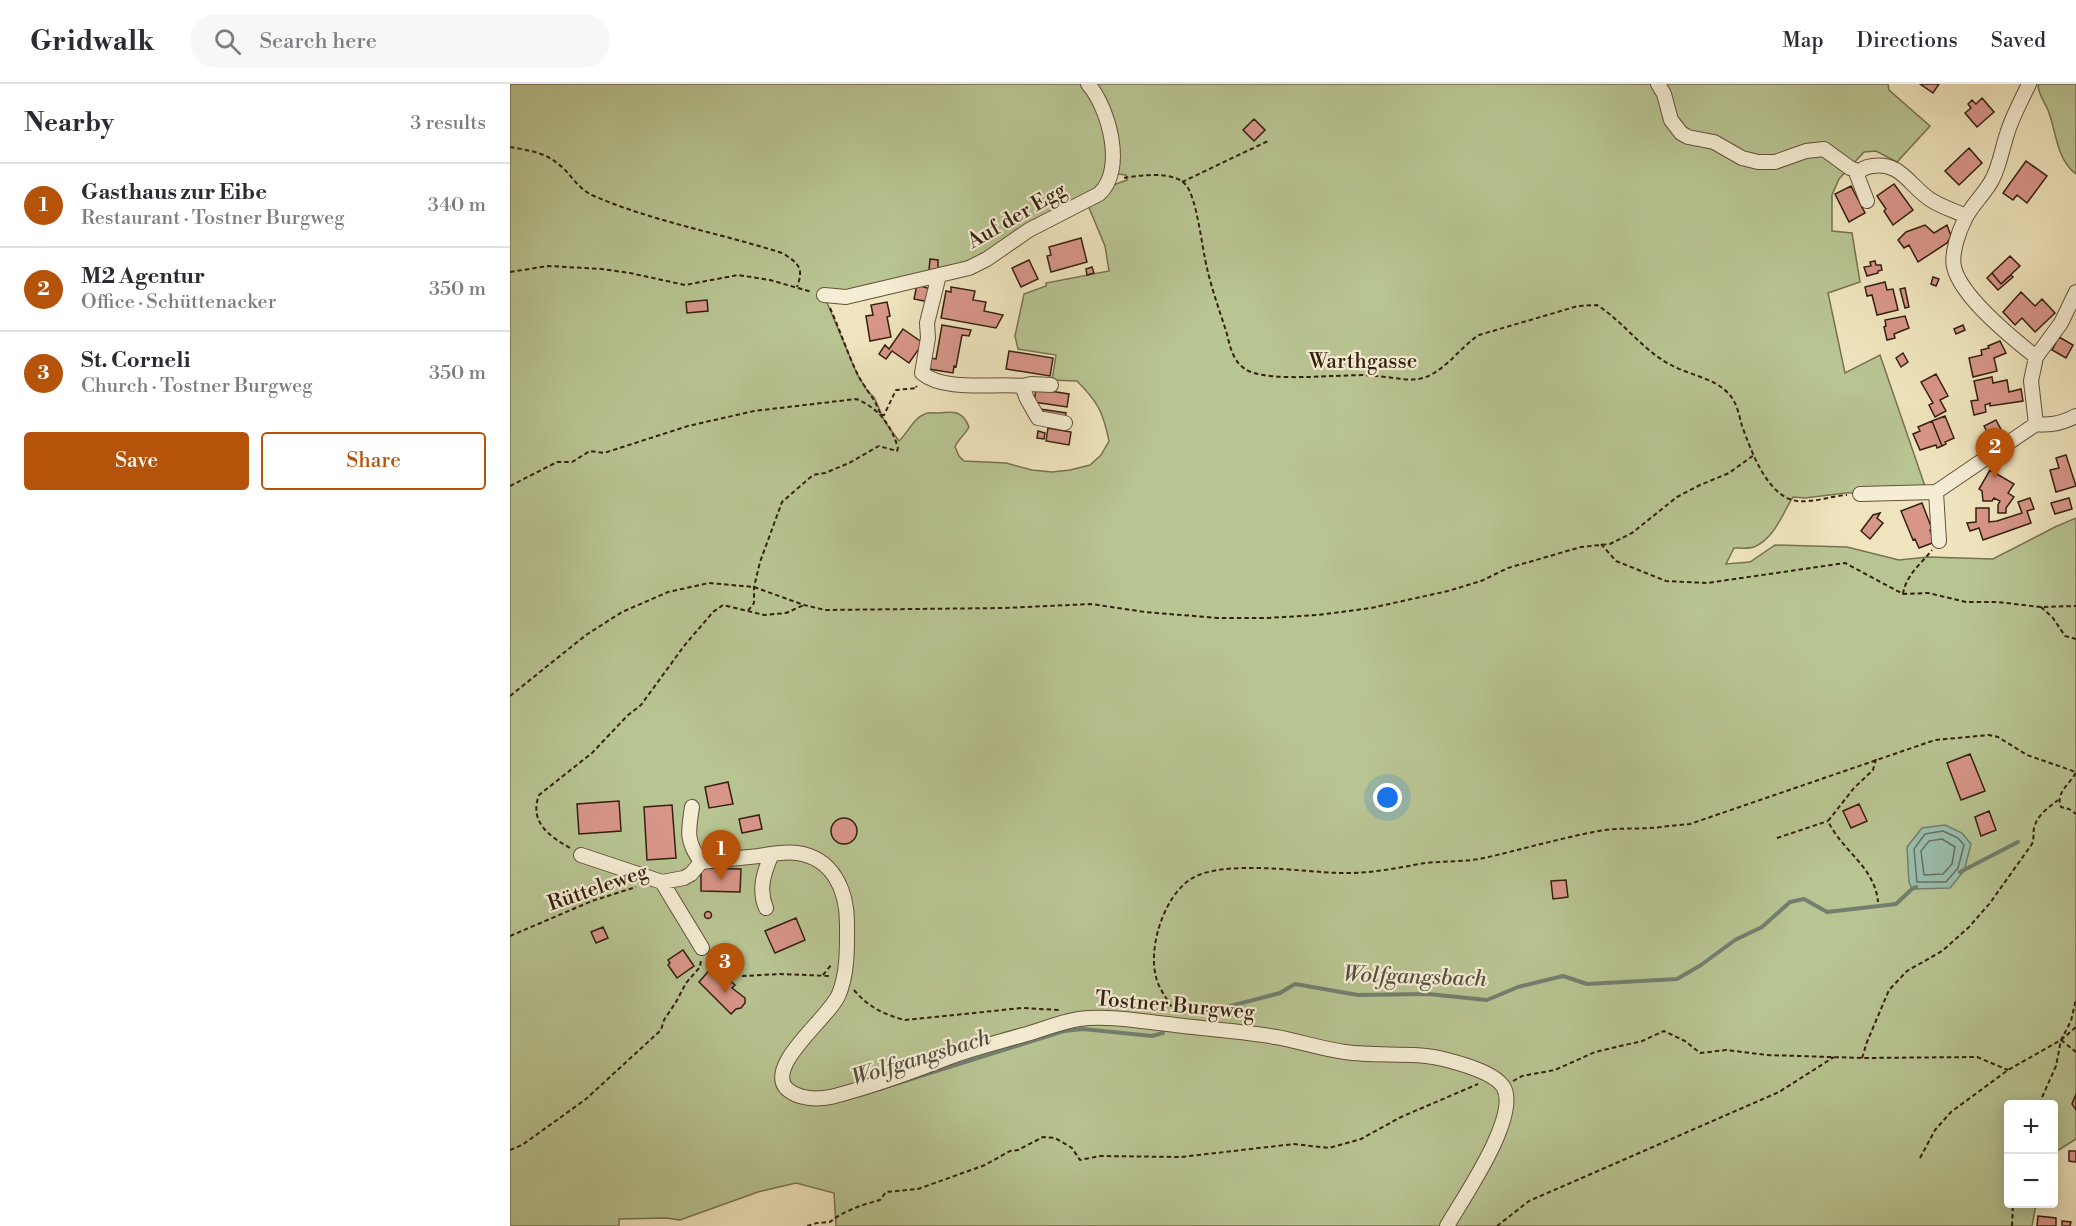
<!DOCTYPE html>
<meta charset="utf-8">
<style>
:root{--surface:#fff;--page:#f7f7f7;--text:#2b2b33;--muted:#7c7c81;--line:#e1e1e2;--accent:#b45309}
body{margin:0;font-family:"Libre Bodoni",serif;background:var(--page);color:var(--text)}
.controls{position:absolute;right:18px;bottom:18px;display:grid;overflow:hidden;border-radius:6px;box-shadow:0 3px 15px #0003}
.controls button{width:54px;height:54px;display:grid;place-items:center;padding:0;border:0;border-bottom:2px solid var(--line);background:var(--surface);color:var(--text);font:30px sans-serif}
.you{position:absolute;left:878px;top:714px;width:21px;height:21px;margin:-15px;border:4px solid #fff;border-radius:50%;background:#1a73e8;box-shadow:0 0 0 9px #1a73e833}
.badge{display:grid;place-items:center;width:39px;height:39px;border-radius:50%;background:var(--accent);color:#fff;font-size:20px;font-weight:700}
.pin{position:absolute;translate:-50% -50px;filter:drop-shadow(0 2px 3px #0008)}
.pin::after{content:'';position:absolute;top:32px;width:21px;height:18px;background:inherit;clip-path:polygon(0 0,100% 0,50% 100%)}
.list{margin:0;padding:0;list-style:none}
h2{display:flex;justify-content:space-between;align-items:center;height:78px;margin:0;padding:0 24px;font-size:26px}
h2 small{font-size:20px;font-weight:400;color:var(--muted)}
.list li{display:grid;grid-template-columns:39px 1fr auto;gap:18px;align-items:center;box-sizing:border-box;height:84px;padding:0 24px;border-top:2px solid var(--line)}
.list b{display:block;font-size:22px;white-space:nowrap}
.list p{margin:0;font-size:20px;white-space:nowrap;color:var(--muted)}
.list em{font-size:20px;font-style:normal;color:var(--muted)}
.actions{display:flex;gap:12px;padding:18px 24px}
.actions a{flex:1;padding:14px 0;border:2px solid var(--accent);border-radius:6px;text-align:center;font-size:21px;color:var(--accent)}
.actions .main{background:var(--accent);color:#fff}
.icon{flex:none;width:33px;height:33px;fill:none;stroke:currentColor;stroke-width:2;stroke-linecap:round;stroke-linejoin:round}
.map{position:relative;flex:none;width:1566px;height:1142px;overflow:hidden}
header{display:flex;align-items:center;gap:36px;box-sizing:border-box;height:84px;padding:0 30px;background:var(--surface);border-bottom:2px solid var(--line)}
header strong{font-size:28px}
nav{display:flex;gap:33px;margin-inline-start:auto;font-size:21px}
.search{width:420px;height:54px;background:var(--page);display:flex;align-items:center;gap:15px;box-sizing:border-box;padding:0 21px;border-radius:33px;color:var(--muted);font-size:22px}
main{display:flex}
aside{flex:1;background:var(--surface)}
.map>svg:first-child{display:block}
</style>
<header>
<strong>Gridwalk</strong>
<div class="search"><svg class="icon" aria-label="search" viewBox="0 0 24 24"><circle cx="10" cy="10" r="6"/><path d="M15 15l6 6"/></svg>Search here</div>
<nav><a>Map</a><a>Directions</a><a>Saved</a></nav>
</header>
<main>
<aside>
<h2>Nearby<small>3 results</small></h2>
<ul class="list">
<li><span class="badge">1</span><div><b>Gasthaus zur Eibe</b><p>Restaurant · Tostner Burgweg</p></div><em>340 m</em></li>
<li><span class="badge">2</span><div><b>M2 Agentur</b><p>Office · Schüttenacker</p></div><em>350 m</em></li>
<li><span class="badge">3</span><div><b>St. Corneli</b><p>Church · Tostner Burgweg</p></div><em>350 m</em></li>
</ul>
<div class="actions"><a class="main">Save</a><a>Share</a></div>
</aside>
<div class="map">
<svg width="1566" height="1142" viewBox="0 0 1566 1142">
<rect width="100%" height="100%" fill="#efe4bd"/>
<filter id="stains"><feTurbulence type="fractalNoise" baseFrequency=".00333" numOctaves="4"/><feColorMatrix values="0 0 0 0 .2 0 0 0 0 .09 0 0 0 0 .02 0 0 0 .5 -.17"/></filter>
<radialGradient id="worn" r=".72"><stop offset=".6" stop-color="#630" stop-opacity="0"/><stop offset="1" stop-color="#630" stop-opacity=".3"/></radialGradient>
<path fill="#b8c492" stroke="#767251" stroke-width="1.5" d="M 0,0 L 574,0 L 582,8 L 599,67 L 592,101 L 468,176 L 362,205 L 313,209 L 347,290 L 358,308 L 364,313 L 375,338 L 389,357 C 398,349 403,334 415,330 C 418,328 425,329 429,329 C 444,327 453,327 459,343 C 455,351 448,355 445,363 L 449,372 L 454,377 L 496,379 L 522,386 L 542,388 L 560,386 L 580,381 L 591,371 L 599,357 C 593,328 588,318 567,297 L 542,296 L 546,271 L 508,265 L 505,252 L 514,210 L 536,202 L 536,199 L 599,187 L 595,162 L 577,119 L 606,100 L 617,96 L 616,91 L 608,90 L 606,86 L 583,0 L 1378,0 L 1379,6 L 1420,42 L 1387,78 L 1366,67 L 1354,68 L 1329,95 L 1322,111 L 1322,147 L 1342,149 L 1350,198 L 1318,209 L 1335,289 L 1370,271 L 1417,408 L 1336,409 L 1295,414 L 1283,413 C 1272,430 1265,454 1244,463 C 1239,465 1230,464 1224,464 L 1216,480 L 1240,478 L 1265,461 L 1337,463 L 1389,476 L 1418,473 L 1483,475 L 1545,443 L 1566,434 L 1566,1055 L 1544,1069 L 1544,1020 L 1498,1020 L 1498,1120 L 1526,1120 L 1522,1142 L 326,1142 L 324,1109 L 286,1099 L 248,1108 L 170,1136 L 156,1134 L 109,1135 L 109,1142 L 0,1142 Z
M 1528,0 L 1566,0 L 1566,90 C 1546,75 1546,46 1538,26 C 1534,17 1528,10 1528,0 Z"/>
<path fill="#9abfaf" stroke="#727f6f" stroke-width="1.5" d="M 1435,741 L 1452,749 L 1461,760 L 1454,787 L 1440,804 L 1402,805 L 1399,798 L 1397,763 L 1412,744 Z"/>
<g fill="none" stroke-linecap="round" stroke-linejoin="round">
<path stroke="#687060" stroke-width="1.5" d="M 1433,747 L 1448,754 L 1454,761 L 1448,784 L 1436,798 L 1407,798 L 1404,765 L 1415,750 Z
M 1432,755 L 1445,763 L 1442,780 L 1433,790 L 1414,791 L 1411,767 L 1419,757 Z"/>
<path stroke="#727f6f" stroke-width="4" d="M 1450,788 L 1508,758
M 690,930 L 770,909 L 785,900 L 848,911 L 918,910 L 977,916 L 1008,903 L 1053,892 L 1077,900 L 1167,895 L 1191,881 L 1225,856 L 1252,843 L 1280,818 L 1294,815 L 1317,828 L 1386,820 L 1402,805 L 1406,803
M 350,1011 L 554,947 L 573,945 L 642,952 L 653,949"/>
</g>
<path fill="#d89689" stroke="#352010" stroke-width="1.5" d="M 1410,0 L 1429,0 L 1423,9 Z
M 1472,14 L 1484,28 L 1467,43 L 1455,29 L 1461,24 L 1458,20 L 1462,16 L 1466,20 Z
M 744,35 L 755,46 L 744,57 L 733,46 Z
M 1459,64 L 1472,79 L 1449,101 L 1435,87 Z
M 1516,77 L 1537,92 L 1517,119 L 1507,111 L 1503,116 L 1493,109 Z
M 1384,100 L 1403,126 L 1383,141 L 1374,127 L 1376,125 L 1367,112 Z
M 1341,102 L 1355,129 L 1339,138 L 1325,110 Z
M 1415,141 L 1424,149 L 1437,141 L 1441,152 L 1437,159 L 1408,178 L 1399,161 L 1394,164 L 1388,156 L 1396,148 Z
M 571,154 L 577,178 L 541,188 L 537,172 L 541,171 L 539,163 Z
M 1500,172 L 1510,182 L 1491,200 L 1482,189 Z
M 420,175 L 428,176 L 428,187 L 419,186 Z
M 519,176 L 528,195 L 511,203 L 502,184 Z
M 1365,177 L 1366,181 L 1371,181 L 1372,186 L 1368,187 L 1368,189 L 1357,192 L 1354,183 L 1361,182 L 1360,178 Z
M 582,183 L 584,189 L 577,191 L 576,185 Z
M 1482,189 L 1491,200 L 1501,191 L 1503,193 L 1488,206 L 1477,194 Z
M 1423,193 L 1429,195 L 1426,202 L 1421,200 Z
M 1375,198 L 1377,206 L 1383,205 L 1388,226 L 1367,231 L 1362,211 L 1357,212 L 1355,203 Z
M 407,201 L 421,205 L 419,218 L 404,215 Z
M 441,203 L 465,207 L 463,216 L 476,218 L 474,227 L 493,231 L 486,244 L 431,234 L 436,207 L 441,208 Z
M 1395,204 L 1399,223 L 1395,224 L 1390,205 Z
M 1511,208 L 1525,222 L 1532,215 L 1545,229 L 1525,248 L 1512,234 L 1505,241 L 1493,228 Z
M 197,216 L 198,227 L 177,229 L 176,218 Z
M 377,218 L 380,232 L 377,233 L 381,253 L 360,257 L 356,232 L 363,231 L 361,221 Z
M 1395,232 L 1399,244 L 1384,250 L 1385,254 L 1377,256 L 1374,243 L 1376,242 L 1375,236 Z
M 432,241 L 461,246 L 459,252 L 452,251 L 446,283 L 444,282 L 443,289 L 419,285 L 420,274 L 426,275 Z
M 1453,241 L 1455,246 L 1446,250 L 1444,245 Z
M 393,245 L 413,259 L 399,279 L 382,267 L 376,275 L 369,270 L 375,261 L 379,265 Z
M 1549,253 L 1563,261 L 1556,274 L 1542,266 Z
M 1490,257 L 1496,269 L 1484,274 L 1487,287 L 1463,293 L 1459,274 L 1472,271 L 1471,266 L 1479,264 L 1478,262 Z
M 499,267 L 543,274 L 540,292 L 496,285 Z
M 1393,269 L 1398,278 L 1391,283 L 1386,274 Z
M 1426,290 L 1438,312 L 1430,316 L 1436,327 L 1425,333 L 1419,321 L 1423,319 L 1411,298 Z
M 1482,293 L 1483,299 L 1497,296 L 1499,308 L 1511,305 L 1513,317 L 1480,322 L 1480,319 L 1475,321 L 1476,328 L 1464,331 L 1461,317 L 1468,316 L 1464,297 Z
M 526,305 L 559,310 L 557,323 L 524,318 Z
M 530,325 L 556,329 L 555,335 L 529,330 Z
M 1435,332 L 1444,354 L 1435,358 L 1436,360 L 1432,362 L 1422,337 Z
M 1486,336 L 1494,351 L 1482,357 L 1474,342 Z
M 1422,337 L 1432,362 L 1427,364 L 1426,361 L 1410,366 L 1403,350 L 1410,347 L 1408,343 Z
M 538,344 L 561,348 L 559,361 L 536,357 Z
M 528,347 L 535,349 L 534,355 L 527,354 Z
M 1556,371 L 1566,402 L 1546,408 L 1540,386 L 1549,384 L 1546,374 Z
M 1480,386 L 1504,400 L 1498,409 L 1504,413 L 1496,424 L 1496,429 L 1488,429 L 1488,421 L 1490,417 L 1484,414 L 1482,417 L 1473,417 L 1472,407 L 1469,405 Z
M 1520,414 L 1524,425 L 1517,427 L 1521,439 L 1473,456 L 1469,444 L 1460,447 L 1457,439 L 1466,438 L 1466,424 L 1479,424 L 1479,438 L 1487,437 L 1512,429 L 1508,418 Z
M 1559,414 L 1562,425 L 1545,430 L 1541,419 Z
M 1412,419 L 1422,445 L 1420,446 L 1425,458 L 1409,464 L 1405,455 L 1403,456 L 1391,427 Z
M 1370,429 L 1367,434 L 1373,439 L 1360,455 L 1351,447 L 1363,431 Z
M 1460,670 L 1475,707 L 1451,716 L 1437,679 Z
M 218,698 L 223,720 L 199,724 L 195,703 Z
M 109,717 L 111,747 L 69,750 L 67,720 Z
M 1349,720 L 1357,737 L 1341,744 L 1333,727 Z
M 162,721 L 166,774 L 137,776 L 134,723 Z
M 1479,727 L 1486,746 L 1471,752 L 1465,733 Z
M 249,731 L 252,745 L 232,749 L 229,735 Z
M321 747a13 13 0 1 1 26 0a13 13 0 1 1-26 0Z
M 191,784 L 231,785 L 230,808 L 191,807 Z
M 1056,796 L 1058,813 L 1043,815 L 1041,797 Z
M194.5 831a3.5 3.5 0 1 1 7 0a3.5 3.5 0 1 1-7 0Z
M 286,834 L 295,856 L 265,869 L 255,847 Z
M 93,843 L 98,854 L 86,859 L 81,848 Z
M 173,866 L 184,882 L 167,894 L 158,881 L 160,879 L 158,876 Z
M 203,882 L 225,901 L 222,904 L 235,914 L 235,919 L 231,924 L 226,925 L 221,930 L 189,898 Z
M 1566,1010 L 1566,1026 L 1562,1020 Z
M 1559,1067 L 1566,1067 L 1566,1078 L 1559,1077 Z
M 1528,1132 L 1546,1134 L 1546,1142 L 1527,1142 Z
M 1552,1137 L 1561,1138 L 1560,1142 L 1552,1142 Z"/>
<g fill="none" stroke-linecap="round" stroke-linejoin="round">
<defs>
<path id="minor" d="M 1148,0 L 1154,10 L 1161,36 L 1171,49 L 1178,53 L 1204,58 L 1232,74 L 1248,78 L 1265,78 L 1296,67 L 1314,65 L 1340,84 L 1348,87
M 1519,0 C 1511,17 1502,33 1497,50 C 1492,65 1490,80 1483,94 C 1476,109 1462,120 1455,135 C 1449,147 1441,169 1444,183 C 1451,213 1502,254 1526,273 L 1521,297 L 1526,340
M 1357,117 L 1347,91 C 1350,85 1355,83 1362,82 C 1391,77 1400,103 1421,116 C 1432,123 1445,127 1456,132
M 314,211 L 336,213 L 459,184 L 477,175 L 519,146 L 589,110 C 616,86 599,24 578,0
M 1526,273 L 1551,239 L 1566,208
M 412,289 C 434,308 485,299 512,302 L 517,315 L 528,334 L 555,339
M 412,289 L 418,254 L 417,239 L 429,191
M 512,302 L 521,300 L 541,301
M 1426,408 L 1429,457
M 1350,410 L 1426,408 L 1526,340 C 1541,342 1553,339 1566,332
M 182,723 C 178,748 176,757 191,778
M 71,771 L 152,798 L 174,794 L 181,790 L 191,778 C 211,776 230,774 249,772 C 261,770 275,767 287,769 C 323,774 337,806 337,840 C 337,862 338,888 329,910 C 320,933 256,980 276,1004 C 282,1010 291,1013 299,1014 C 316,1016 333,1010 349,1005 C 380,996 409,985 440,973 C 463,964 489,958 513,951 C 531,946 550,938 569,935 C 596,931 630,937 658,940 C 694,945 730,947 766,953 C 789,957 812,965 835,968 C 869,973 904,967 937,976 C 952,980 986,989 994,1004 C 1009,1034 953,1114 937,1142
M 152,798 L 192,864
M 256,824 C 248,805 254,788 262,770"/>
</defs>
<use href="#minor" stroke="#64513b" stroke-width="16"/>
<path stroke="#352010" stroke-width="2" stroke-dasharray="4.5 3" stroke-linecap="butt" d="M 0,63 C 16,66 34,68 47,79 C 61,89 67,105 84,112 C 144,138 210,149 272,169 C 289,179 294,184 287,203
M 614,94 C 630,91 663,87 675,100 C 687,112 692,165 697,184 C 702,206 710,228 717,250 C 720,263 723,277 735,285 C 751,296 800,293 821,292 C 836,292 852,290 866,292 C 887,293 905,301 924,289 C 941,279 952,262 969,251 L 1068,222 L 1087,221 C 1114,238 1132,266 1161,281 C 1179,291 1204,294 1218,309 C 1227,318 1229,331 1232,342 C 1241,366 1257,413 1287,417 C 1303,419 1321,412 1337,411
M 672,98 L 758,57
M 0,188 L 38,182 L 92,185 L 120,189 L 175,201 L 228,191 L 260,196 L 302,208
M 320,224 C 330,246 337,268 347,289 C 354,304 365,314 370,329
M 371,331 L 374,331 L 386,306 L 407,304 L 406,302
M 0,402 L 47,378 L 62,378 L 80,367 L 94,369 L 178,342 L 244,327 L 346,315 C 369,324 381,341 388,364 L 387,367 L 369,362 L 339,379 L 315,389 L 303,391 L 272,418 L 250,478 L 244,503 L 244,519 L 237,528
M 1091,460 L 1106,477 L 1156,497 L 1197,499 L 1335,479 L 1393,510 L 1418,509 L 1456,518 L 1487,518 L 1531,523 L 1566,522
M 1393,510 C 1396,491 1410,481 1422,466
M 1531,523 L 1543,534 L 1555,552 L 1566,555
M 0,612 L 76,551 L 112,528 L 158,508 L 199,499 L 244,503 L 294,521 L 315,526 L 494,524 L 581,520 L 635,528 L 708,534 L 757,534 L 808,531 L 861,524 L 938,507 L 971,497 L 998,484 L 1071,463 L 1100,460 L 1122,449 L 1167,413 L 1190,401 L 1219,389 L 1244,371
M 1366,675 L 1363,686 L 1344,704 L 1318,737 C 1332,767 1365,783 1368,818
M 1267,754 L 1318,737
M 60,764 C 39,752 19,738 29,711 L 82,669 L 117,632 L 131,621 L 174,562 L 203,528 L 213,521 L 254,531 L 276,529 L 294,521
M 0,852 L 82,817 L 126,803
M 204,868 L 213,871 L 233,892 L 270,890 L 321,892
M 313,891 L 322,880
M 344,906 C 358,923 375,931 395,936 L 512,924 L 550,926
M 665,929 C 659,917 649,906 646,893 C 638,863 654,812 681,795 C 712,775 792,788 830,789 C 859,790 887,784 915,779 C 935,777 956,778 974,774 C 1014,765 1054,753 1094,746 C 1109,744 1125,745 1140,744 C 1153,743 1167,741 1180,740 L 1425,656 L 1479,651 L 1488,653 L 1517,671 L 1566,688 C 1560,701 1545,708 1551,723 L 1559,725 L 1566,730
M 1551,956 L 1566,968
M 1352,974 L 1357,958 L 1379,906 L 1397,887 L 1432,867 L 1459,843 L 1480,819 L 1522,760 C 1525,753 1522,748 1525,741 C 1528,731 1539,723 1548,716
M 1003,997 L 1012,992 L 1045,986 L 1085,968 L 1132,957 L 1154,947 L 1175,957 L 1190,969 L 1216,966 L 1257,971 L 1352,974 L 1467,973 L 1498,986
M 1529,1020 L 1546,982 L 1551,956 L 1561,937 L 1566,915
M 0,1066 L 12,1061 L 76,1015 L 151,946 L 154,936 L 166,918 L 176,899 L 190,883 L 191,875
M 1410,1074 L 1425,1046 L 1441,1028 L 1498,986 L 1551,956 L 1566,943
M 297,1142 L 307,1139 L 320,1138 C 333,1127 354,1120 370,1116 L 376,1108 L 408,1105 L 475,1081 L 500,1067 L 508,1066 L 533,1053 L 545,1054 L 562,1064 L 570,1076 L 590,1072 L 671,1073 L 784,1060 L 819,1064 L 851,1055 L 891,1033 L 968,1000
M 987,1142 L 1019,1117 L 1269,1008 L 1324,973
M 1502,1142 L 1503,1120"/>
<use href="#minor" stroke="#f5edd4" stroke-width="14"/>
</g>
<g text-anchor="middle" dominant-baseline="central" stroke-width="4.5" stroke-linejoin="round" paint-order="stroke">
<g font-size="21" fill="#352010" stroke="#f5edd4">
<text transform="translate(507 132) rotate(-30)">Auf der Egg</text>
<text x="853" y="278">Warthgasse</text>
<text transform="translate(88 804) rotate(-19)">Rütteleweg</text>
<text transform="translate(665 922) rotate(5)">Tostner Burgweg</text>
</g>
<g font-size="22" font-style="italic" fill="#535040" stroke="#f5edd4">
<text transform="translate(905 893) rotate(2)">Wolfgangsbach</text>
<text transform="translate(411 974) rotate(-17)">Wolfgangsbach</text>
</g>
</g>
<rect width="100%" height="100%" filter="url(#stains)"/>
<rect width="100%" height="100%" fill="url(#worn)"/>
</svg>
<div class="controls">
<button>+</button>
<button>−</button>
</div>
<div class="you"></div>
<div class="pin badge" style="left:211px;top:796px">1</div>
<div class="pin badge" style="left:1485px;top:394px">2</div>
<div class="pin badge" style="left:215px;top:909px">3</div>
</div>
</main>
